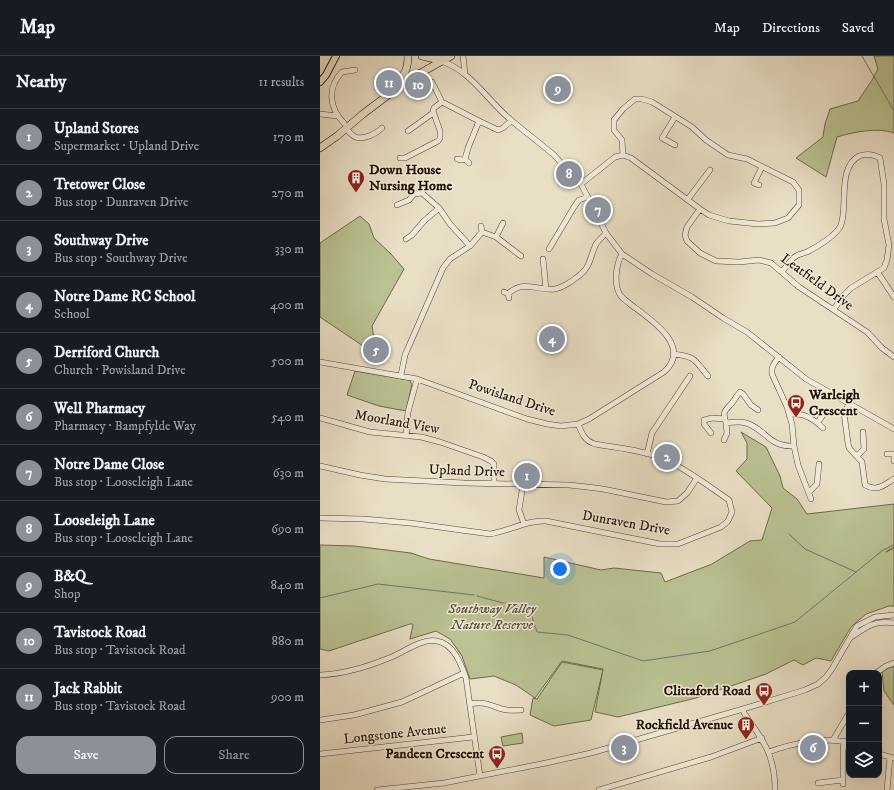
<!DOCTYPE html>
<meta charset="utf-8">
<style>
:root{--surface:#171b24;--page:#242831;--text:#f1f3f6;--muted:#9ea1a6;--line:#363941;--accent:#8c9099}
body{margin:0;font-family:"IM FELL DW Pica",serif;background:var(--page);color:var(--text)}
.controls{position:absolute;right:12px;bottom:12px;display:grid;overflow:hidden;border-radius:8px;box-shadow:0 4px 16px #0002}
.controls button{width:36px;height:36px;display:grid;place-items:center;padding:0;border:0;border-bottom:1px solid var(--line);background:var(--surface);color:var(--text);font:20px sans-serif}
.you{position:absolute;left:240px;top:513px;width:14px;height:14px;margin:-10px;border:3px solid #fff;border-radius:50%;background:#1a73e8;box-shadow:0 0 0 6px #1a73e833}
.badge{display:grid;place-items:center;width:26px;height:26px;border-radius:50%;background:var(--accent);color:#fff;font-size:13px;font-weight:700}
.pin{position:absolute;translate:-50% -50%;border:2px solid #fff;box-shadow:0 1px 4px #0006}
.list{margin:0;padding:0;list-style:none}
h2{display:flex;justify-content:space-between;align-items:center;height:52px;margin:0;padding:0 16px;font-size:17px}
h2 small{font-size:13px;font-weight:400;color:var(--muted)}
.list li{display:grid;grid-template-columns:26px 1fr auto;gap:12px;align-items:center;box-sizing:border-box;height:56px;padding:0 16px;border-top:1px solid var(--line)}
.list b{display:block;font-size:15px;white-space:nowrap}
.list p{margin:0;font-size:13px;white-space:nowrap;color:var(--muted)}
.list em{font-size:13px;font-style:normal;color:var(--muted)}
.actions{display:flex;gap:8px;padding:12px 16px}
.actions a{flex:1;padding:9px 0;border:1px solid var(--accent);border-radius:12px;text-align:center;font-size:14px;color:var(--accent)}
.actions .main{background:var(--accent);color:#fff}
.icon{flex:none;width:22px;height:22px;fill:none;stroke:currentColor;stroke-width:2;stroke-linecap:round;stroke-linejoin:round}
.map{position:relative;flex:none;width:574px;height:734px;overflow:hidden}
header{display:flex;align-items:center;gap:24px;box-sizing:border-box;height:56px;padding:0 20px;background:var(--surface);border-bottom:1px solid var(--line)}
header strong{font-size:19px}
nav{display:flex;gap:22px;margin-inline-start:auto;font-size:14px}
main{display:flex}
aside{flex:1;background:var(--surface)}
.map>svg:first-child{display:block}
</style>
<header>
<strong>Map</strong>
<nav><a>Map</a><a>Directions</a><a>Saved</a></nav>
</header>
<main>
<aside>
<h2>Nearby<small>11 results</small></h2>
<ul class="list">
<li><span class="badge">1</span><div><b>Upland Stores</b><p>Supermarket · Upland Drive</p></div><em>170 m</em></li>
<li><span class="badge">2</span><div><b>Tretower Close</b><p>Bus stop · Dunraven Drive</p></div><em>270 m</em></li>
<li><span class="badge">3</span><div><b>Southway Drive</b><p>Bus stop · Southway Drive</p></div><em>330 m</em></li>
<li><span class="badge">4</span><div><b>Notre Dame RC School</b><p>School</p></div><em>400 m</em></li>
<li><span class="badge">5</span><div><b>Derriford Church</b><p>Church · Powisland Drive</p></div><em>500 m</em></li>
<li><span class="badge">6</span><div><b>Well Pharmacy</b><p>Pharmacy · Bampfylde Way</p></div><em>540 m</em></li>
<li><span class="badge">7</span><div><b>Notre Dame Close</b><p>Bus stop · Looseleigh Lane</p></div><em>630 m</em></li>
<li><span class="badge">8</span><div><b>Looseleigh Lane</b><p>Bus stop · Looseleigh Lane</p></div><em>690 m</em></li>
<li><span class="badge">9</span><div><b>B&amp;Q</b><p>Shop</p></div><em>840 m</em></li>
<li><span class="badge">10</span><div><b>Tavistock Road</b><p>Bus stop · Tavistock Road</p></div><em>880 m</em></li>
<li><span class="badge">11</span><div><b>Jack Rabbit</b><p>Bus stop · Tavistock Road</p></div><em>900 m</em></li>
</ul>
<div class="actions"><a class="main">Save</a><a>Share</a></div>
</aside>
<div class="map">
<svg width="574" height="734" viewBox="0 0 574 734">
<rect width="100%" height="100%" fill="#e9dfc5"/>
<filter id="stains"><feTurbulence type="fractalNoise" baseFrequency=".005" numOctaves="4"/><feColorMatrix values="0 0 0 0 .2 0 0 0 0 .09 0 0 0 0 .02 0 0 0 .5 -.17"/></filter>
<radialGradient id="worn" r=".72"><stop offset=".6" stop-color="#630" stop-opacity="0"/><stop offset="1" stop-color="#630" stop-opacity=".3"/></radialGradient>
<path fill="#bac192" stroke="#6e6a4a" d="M 554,0 L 574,0 L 574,77 C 558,71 533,76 517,81 L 506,121 L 476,102 L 503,81 L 505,68 L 510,53 L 538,45 L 552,24 L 558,13 Z
M 40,160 L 49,168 L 54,182 L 71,198 L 84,213 L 52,270 L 54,282 L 46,292 L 0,261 L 0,187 Z
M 35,315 L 89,324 L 92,328 L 86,355 L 59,350 L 27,339 Z
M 421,376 L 446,391 L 460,420 L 463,432 L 477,443 L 487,458 L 574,448 L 574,491 L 566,496 L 574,492 L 574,550 L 569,550 L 546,558 L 531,571 L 511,605 L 496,602 L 483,609 L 474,604 L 446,618 L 376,642 L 298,661 L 275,656 L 283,613 L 242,605 L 215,642 L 196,629 L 174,620 L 150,623 L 142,600 L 130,583 L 116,575 L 90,583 L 93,568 L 90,568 L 9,595 L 0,593 L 0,489 L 34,490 L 91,497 L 109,503 L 224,522 L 224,501 L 281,514 L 294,512 L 341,517 L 345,526 L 392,508 L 430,485 L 442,484 L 452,452 L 416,415 L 427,403 L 427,387 Z
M 242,606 L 283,614 L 271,664 L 234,670 L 210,659 L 213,642 L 217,643 Z
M 574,610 L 574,649 L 564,635 L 562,615 Z
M 202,677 L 203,687 L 183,690 L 181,681 Z"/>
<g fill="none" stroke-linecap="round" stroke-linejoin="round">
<path stroke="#6a7872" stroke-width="1" d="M 542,0 L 574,55
M 469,478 L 485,493 L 536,516
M 157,540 L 183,547
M 0,542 L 58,528 L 154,539
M 185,547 L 210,555 L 217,576 L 248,579 L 323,605 L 390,595 L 475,566 L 563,494 L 574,489"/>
<defs>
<path id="minor" d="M 143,0 L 145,18
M 121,5 C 150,14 168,45 191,64 C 205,76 220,87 234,99 C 243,108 250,121 261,128 L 286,177 L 302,198 L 332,218 L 372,241 L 403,262 L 427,276 L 486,323 L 574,373
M 112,26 L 122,46 L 159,65 L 178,74 L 183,72 L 191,65
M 0,58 L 17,60
M 355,61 L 342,82 L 355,89
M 24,67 C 9,52 7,32 22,16 L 35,14
M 26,72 C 28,75 32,79 35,81 C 44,84 56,78 62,72
M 88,75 L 113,57
M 80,102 L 85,102 L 118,85 L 120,82 L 120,75 L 113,55 L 114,52 L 122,46
M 137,103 L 142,104 L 145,103 L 149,107
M 145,103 L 148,92 L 159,65
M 261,128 L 295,101 L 303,99 L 311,102 L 380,153 L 389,159 L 409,165 L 438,168 L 455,167 L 468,162 L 479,149 L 479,134 L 473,126 L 427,103 L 408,99 L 386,84 L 372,71 L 332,46 L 322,43 L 315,43 L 303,53 L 294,64 L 294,74 L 302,84 L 303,99
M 439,129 L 434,127 L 442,111
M 368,143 L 390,114
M 77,149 L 89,144 L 94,138 L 102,137 L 119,152 L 130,168 L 150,190
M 380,153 L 367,171 L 365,179 L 367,185 L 380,197 L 396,205 L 419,206 L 439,204 L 451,207 L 479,231 L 547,276 L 562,292 L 574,301
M 161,170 L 162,176
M 176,181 L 201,200
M 86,183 L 92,179 L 104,165 L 119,152
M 229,193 L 254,151 L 259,144 L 268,141
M 223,203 L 226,233
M 462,216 C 466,211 470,204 476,200 C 479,198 484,197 487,196 C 497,191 517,179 521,169 C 528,150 517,112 539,100 C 547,97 553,98 560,102 L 564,128 L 564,163 L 569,189 L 567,204 L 564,212 L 531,232 L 524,239 L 514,253
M 558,217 L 574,241
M 184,236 L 188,238 L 189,242
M 188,238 C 204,223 216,235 235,233 C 241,232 251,226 256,222 C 271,212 269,203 276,188 C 279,184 283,180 286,177
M 354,298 C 377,301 374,304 388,320
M 459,301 C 454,307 451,311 452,318 L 467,351 L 472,368 L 474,390 L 478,409 L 491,443
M 0,306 L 97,323 L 207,363 L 227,368 L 241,370 L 258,368 L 269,363 L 344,316 C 373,290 330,263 310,248 C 307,245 303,243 301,240 C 293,230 296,208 302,198
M 81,319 L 85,299 L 123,212 L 130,203 L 150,190 L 162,176 L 176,181 L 183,167
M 529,348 L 524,357 L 528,387 L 529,392 L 542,406 L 545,429 C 557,436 564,429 574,423
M 438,354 L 431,349 L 423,338 L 420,336 C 417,339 415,343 412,347 C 405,355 402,355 406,367 C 413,366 419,365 426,367 C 446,373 448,391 474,390
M 469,359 C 482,355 494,363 503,372
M 0,362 L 50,376 L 101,381 L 120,386 L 163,401 L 171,405 L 174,408 L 174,428
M 498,366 L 503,359
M 391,377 L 384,368 L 384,364 L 392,362 L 405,363
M 86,380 L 88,356 L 97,323
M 404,384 L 407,377 L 406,367
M 327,398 L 332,377 L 370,320
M 567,398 L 574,398
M 537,400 L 544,393 L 543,376
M 574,405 L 574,402
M 0,410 L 40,419 L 65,423 L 144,427 L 249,429 L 267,431 L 283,433 L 346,446 L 358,445 L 367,437 L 377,422
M 203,429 L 199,454 L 204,468
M 489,436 L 497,428 L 499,408
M 0,462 L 43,463 L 90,467 L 170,478 C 190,475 206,464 226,465 L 340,488 L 358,488 L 401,471 L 408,465 L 412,456 L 409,444 C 388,430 367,413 344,403 C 323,394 297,392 275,388 C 265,385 262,378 258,368
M 533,580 C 547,570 556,564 574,567
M 556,617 L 566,610 L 574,607
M 0,619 C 23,618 47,611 69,602 C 83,597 101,582 117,585 C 134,588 141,608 146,622 L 160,720
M 150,648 C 163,645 170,649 182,653 C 189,655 194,654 201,654
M 423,653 L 424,657 C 443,684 455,699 455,734
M 0,664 L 34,659 L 82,646 L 144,617
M 513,684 L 529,657
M 449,696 C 469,688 508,680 529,687
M 0,698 L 153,681
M 559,698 L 574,702
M 498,727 L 523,724
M 523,728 L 523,696 L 524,685
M 57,734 L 124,727 L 226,707 L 271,697 L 423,653 L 485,634 L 498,628 L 506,621 L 512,613 L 524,592 L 537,570 L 555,561 L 574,559
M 279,734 L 391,701 L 442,682
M 567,734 L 570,701"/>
<path id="major" d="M 0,26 L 6,19 L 16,0"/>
<path id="highway" d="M 102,0 L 115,3 L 123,0
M 73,29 C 84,21 88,14 88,0
M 0,92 L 17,80 L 43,58 L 88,24 L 131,0"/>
</defs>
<use href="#minor" stroke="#534632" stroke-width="6"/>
<use href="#major" stroke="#211301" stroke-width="8"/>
<use href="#highway" stroke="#211301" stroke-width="8"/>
<use href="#minor" stroke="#f1ead9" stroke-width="5"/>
<use href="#major" stroke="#e9dfc5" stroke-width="6"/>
<use href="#highway" stroke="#e9dfc5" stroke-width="7"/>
</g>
<defs>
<symbol id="building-pin" viewBox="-11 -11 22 30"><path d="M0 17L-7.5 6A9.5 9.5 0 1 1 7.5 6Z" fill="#8f2418" stroke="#f1ead9"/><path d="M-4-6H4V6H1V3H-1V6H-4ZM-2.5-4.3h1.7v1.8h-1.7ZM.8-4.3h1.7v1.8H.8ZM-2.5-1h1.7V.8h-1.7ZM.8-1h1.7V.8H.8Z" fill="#fff"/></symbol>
<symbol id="bus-pin" viewBox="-11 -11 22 30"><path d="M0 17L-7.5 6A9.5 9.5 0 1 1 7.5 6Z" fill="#8f2418" stroke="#f1ead9"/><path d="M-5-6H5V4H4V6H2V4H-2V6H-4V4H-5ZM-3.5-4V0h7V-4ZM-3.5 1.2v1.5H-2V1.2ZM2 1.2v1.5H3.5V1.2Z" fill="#fff"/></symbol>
</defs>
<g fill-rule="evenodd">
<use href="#building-pin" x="26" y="112" width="20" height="27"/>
<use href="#bus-pin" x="466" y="337" width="20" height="27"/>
<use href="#bus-pin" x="434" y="625" width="20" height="27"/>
<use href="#building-pin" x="416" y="659" width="20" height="27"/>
<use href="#bus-pin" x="167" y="688" width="20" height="27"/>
</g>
<g text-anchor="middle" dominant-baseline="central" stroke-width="3" stroke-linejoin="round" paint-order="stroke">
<g font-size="14" font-weight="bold" fill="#211301" stroke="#f1ead9" text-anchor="end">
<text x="49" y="114" text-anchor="start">Down House<tspan x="49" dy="16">Nursing Home</tspan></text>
<text x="489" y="339" text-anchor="start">Warleigh<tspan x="489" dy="16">Crescent</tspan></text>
<text x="431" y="635">Clittaford Road</text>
<text x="413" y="669">Rockfield Avenue</text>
<text x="164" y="698">Pandeen Crescent</text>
</g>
<g font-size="14" fill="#211301" stroke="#f1ead9">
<text transform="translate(497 226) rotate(36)">Leatfield Drive</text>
<text transform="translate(192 342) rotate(18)">Powisland Drive</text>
<text transform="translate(77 366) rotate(10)">Moorland View</text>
<text transform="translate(147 415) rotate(2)">Upland Drive</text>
<text transform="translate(306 467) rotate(10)">Dunraven Drive</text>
<text transform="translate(75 678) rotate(-6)">Longstone Avenue</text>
</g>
<g font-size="14" font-style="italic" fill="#575034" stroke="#f1ead9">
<text x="172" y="553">Southway Valley<tspan x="172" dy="16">Nature Reserve</tspan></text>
</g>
</g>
<rect width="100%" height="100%" filter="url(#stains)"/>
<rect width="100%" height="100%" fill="url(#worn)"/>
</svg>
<div class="controls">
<button>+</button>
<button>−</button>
<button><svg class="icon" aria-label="layers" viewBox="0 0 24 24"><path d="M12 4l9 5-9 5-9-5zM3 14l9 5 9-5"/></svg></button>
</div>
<div class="you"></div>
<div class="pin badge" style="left:207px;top:420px">1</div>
<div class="pin badge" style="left:347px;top:401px">2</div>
<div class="pin badge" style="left:304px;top:692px">3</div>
<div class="pin badge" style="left:232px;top:283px">4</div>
<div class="pin badge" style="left:56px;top:294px">5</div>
<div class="pin badge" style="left:493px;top:692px">6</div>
<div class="pin badge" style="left:278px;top:154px">7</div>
<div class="pin badge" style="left:249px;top:118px">8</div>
<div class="pin badge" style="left:238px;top:33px">9</div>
<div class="pin badge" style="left:98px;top:29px">10</div>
<div class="pin badge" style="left:69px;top:27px">11</div>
</div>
</main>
